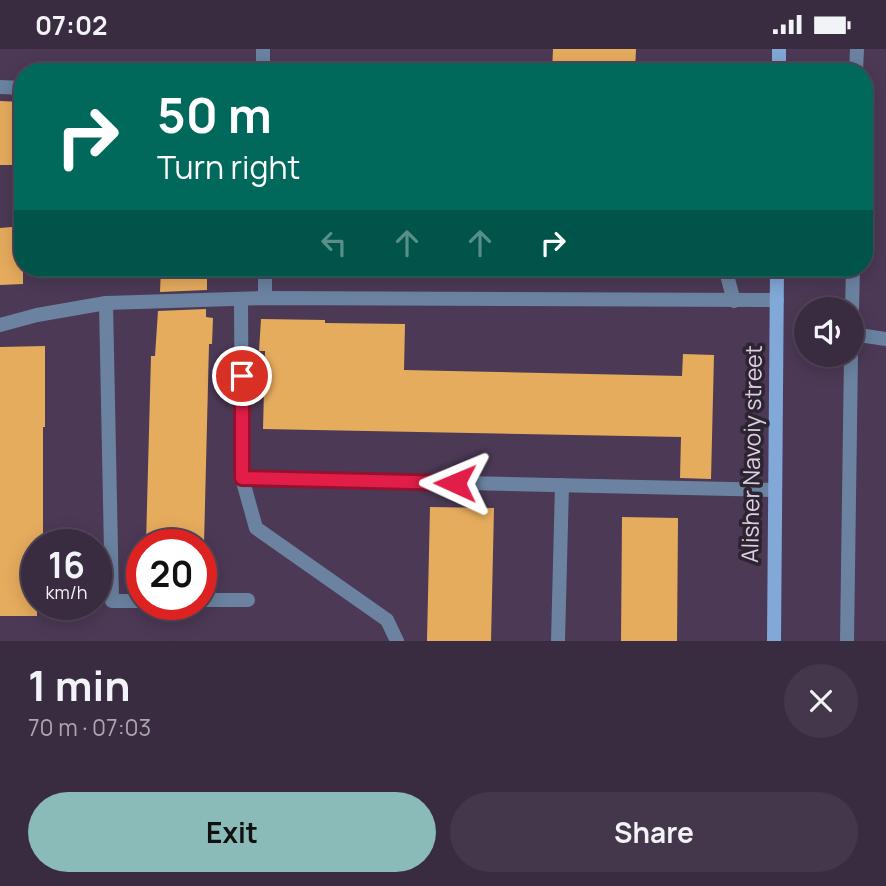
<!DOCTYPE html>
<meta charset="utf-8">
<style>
body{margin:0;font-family:Manrope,sans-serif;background:#44374b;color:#f1f3f6;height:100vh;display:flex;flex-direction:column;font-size:26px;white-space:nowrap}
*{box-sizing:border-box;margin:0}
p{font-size:23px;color:#aba7b1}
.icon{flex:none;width:38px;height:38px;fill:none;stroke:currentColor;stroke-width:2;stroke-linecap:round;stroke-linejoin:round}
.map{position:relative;height:592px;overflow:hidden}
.panel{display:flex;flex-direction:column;background:#392b40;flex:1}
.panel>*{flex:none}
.hud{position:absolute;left:14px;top:14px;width:859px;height:214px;border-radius:28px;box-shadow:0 4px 18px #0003,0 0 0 2px #534759;background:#00695c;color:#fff;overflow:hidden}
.buttons{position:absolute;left:794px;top:248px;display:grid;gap:14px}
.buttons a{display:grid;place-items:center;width:70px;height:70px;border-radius:50%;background:#392b40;box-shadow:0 4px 18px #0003,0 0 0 2px #534759;font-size:35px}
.speed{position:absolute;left:21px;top:480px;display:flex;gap:14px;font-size:35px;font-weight:700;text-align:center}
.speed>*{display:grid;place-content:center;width:91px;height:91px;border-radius:50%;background:#392b40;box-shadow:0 4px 18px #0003,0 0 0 2px #534759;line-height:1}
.speed small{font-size:18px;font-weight:400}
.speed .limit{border:10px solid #d22;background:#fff;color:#111}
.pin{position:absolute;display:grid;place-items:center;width:60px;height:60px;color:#fff;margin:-30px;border:4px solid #fff;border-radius:50%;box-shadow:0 2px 7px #0007}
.me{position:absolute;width:77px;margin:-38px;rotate:271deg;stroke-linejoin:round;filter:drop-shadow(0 0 5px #0008)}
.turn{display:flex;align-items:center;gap:24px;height:147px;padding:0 28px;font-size:32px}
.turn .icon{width:91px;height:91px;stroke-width:2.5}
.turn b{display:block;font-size:49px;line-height:60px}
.lanes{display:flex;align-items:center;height:66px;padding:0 28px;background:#0003;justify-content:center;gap:35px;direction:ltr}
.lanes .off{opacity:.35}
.round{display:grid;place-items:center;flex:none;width:74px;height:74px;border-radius:37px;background:#44374b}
.summary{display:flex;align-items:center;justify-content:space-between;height:119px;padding:0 28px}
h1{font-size:42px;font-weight:700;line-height:52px}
.cta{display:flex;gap:14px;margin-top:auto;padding:14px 28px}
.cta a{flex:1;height:80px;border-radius:42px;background:#8bbbb9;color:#111;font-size:28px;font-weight:700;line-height:80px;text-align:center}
.cta a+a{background:#44374b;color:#f1f3f6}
.status{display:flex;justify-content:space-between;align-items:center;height:49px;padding:0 35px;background:#392b40;direction:ltr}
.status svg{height:19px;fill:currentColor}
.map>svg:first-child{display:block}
.building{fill:#e6ac5d}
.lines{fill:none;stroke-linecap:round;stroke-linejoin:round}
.lane{stroke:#6b83a1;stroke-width:14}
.street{stroke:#6b83a1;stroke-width:14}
.secondary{stroke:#81a8d6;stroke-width:14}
.route-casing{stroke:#92132f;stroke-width:18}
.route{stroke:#e11d48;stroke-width:12}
.labels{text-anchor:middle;stroke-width:7;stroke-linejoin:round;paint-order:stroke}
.street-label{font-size:23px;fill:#dcd1e2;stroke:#2d2431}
</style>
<div class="status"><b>07:02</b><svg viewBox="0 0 49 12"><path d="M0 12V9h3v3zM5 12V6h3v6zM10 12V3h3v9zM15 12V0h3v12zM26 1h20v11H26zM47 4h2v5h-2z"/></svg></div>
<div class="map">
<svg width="886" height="592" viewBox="0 0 886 592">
<rect width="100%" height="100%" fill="#4c3956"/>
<g class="building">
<polygon points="553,0 636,0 635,23 552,23"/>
<polygon points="0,52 23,53 23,116 0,116"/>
<polygon points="23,177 23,235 0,236 0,179"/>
<polygon points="161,219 207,219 207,241 160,243"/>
<polygon points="206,260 206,268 213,269 212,295 209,295 204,495 146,495 151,307 155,307 158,262"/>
<polygon points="261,270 325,271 325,274 405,275 404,321 682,327 683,305 714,306 711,430 680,429 681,388 263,380 265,302 259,302"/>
<polygon points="45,297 45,378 43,378 43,495 37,495 37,567 0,567 0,298"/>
<polygon points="430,458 494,459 491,592 427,592"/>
<polygon points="622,468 678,469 677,592 621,592"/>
</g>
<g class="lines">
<g class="lane">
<polyline points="263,0 263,23"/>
<polyline points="856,23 857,0"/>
<polyline points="0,38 23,39"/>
<polyline points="265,219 265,249"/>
<polyline points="725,219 734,252"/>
<polyline points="241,250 242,429 256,479 387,571 397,592"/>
<polyline points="106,254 112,552 142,552"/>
<polyline points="852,261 853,219"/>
<polyline points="852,285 886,290"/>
<polyline points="242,429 774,441"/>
<polyline points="201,551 248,551"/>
<polyline points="558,592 562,436"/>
<polyline points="847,592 851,306"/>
</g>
<polyline class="street" points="0,276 37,266 106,254 265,249 777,251"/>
<g class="secondary">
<polyline points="779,23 779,0"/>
<polyline points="774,592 777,219"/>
</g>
</g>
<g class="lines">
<defs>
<polyline id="route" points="242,327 242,429 455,434"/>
</defs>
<use href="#route" class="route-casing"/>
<use href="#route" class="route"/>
</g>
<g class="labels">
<g class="street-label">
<text transform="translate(752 405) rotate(-89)" y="8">Alisher Navoiy street</text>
</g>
</g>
</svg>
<div class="buttons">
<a><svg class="icon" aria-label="sound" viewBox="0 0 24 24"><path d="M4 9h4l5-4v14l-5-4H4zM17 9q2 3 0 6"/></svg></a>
</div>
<div class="speed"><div>16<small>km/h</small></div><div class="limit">20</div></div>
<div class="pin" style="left:242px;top:327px;background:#d93025"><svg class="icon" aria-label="arrive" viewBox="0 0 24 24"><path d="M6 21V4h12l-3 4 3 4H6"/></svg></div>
<svg class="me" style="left:455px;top:434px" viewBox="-20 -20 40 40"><path d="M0-17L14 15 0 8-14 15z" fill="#e11d48" stroke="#fff" stroke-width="4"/></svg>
<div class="hud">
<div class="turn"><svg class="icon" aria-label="right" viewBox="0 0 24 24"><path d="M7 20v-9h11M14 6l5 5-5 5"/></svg><div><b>50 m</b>Turn right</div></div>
<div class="lanes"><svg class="icon off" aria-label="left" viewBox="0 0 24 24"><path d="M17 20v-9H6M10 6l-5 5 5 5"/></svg><svg class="icon off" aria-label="ahead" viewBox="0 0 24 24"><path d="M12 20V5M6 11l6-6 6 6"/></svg><svg class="icon off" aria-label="ahead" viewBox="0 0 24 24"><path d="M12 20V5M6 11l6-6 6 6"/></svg><svg class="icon" aria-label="right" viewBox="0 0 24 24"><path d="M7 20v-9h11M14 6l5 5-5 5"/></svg></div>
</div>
</div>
<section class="panel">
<div class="summary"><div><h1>1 min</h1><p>70 m · 07:03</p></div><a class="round"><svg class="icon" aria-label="close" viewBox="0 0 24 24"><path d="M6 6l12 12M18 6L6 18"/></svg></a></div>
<div class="cta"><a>Exit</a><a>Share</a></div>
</section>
